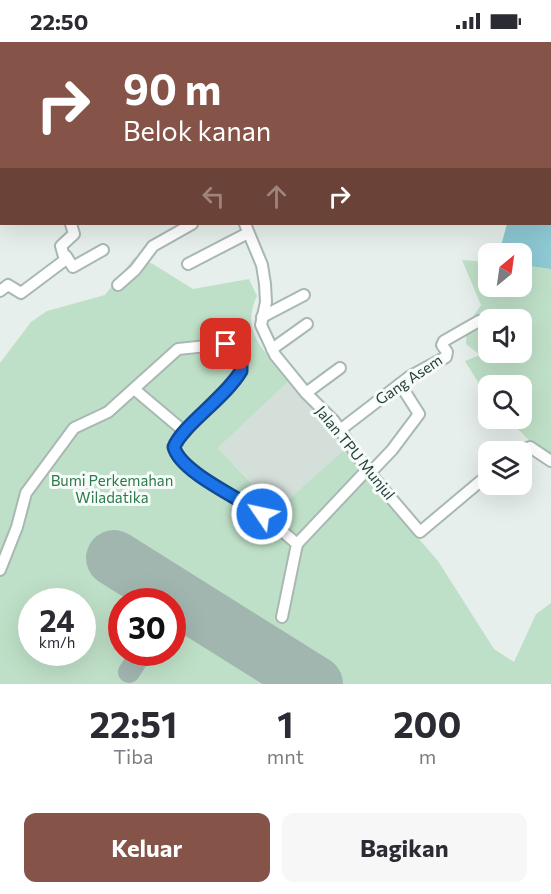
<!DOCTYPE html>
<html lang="id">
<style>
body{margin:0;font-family:Commissioner,sans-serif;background:#f7f7f7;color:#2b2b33;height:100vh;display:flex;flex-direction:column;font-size:22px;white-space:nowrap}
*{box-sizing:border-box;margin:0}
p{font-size:20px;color:#7c7c81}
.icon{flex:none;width:33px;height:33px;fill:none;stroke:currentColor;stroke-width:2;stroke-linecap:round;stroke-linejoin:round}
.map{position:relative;height:642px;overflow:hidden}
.side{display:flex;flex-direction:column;background:#fff;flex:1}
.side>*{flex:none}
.hud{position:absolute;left:0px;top:0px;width:552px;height:183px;box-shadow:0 6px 24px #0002;background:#855347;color:#fff;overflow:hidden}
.needle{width:39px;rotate:29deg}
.fabs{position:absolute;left:478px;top:201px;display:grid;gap:12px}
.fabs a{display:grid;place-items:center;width:54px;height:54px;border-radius:12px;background:#fff;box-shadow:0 6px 24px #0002;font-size:30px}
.speed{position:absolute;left:18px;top:546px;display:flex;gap:12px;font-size:30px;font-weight:700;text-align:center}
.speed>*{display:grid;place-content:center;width:78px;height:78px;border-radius:50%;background:#fff;box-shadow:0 6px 24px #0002;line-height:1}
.speed small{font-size:15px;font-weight:400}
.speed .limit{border:9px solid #d22;background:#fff;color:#111}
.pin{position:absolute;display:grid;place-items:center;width:51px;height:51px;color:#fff;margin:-26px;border-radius:12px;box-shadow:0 3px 9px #0006}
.me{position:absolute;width:66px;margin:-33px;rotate:304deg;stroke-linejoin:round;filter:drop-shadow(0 0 4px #0008)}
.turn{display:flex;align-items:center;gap:21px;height:126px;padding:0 24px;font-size:27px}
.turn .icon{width:78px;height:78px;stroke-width:2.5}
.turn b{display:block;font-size:42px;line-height:51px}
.lanes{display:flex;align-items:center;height:57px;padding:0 24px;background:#0003;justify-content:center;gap:30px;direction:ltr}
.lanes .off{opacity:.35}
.eta{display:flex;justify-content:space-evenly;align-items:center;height:102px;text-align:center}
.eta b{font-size:36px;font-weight:700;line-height:42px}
.cta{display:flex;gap:12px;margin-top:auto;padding:12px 24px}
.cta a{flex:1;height:69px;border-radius:12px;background:#855347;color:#fff;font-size:24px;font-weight:700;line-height:69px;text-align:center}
.cta a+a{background:#f7f7f7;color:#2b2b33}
.status{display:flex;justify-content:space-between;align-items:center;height:42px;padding:0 30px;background:#fff;direction:ltr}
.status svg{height:16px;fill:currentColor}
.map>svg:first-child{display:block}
.built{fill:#d4dfda}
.green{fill:#bfe0c8;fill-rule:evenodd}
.water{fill:#8ec9d4}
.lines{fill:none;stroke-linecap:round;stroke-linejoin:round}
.taxiway{stroke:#a2b6b0;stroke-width:22}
.runway{stroke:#a2b6b0;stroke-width:56}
.minor-casing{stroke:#a8b8b2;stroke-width:14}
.minor{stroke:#fff;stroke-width:10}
.route-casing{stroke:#114b97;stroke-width:15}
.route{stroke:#1a73e8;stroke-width:10}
.labels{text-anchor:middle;stroke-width:6;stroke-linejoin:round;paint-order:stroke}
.street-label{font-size:15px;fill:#24423a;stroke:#f7fbf9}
.park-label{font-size:15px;fill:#2d7a4b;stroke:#f7fbf9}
</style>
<div class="status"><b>22:50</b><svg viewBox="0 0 49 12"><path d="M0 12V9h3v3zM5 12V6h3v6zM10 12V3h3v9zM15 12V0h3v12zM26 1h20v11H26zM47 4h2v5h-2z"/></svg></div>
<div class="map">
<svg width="551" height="642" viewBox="0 0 551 642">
<rect width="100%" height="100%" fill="#e6efeb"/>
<polygon class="built" points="290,338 347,405 278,468 218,406"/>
<g class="green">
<path d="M135,215L153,222L193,247L249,237L257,254C239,292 267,311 290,338L218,406L277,468L347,405L399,474L438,519L494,607L514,620L536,572L551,561V642H0V321L31,280L47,269L105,253ZM32,560H82V610H32ZM122,560H172V610H122Z"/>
<path d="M462,218L489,220V244H522V223L551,227V416L535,404L508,377L522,376V344H489V358L465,319L480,313L466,302L467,284L481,263ZM489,278H522V310H489Z"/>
</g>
<polygon class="water" points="551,164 551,227 522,223 522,212 499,211 507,182 550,182"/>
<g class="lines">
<g class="taxiway">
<polyline points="172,563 177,556"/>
<polyline points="129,630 142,610"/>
</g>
<polyline class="runway" points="114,516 315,642"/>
<defs>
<g id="minor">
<polyline points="47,0 48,2"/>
<polyline points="250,0 251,2"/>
<polyline points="385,0 386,2"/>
<polyline points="513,0 515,2"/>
<polyline points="6,2 8,0"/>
<polyline points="190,2 193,0"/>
<polyline points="349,2 351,0"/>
<polyline points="401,2 403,0"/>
<polyline points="543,2 545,0"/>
<polyline points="550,15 551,16"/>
<polyline points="0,53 2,54"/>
<polyline points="550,122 551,122"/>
<polyline points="0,156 2,156"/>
<polyline points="245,182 262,223 265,242 266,260 261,283 275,313 306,351 334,379 367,428 420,490 489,432"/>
<polyline points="66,214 73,225 103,208"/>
<polyline points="188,222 248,191"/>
<polyline points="118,243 135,228 153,204 192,182"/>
<polyline points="0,249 8,243 21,251 65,218 61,204 74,192 71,182"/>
<polyline points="262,275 304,253"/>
<polyline points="226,302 240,297"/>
<polyline points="272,307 307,282"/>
<polyline points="134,347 185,390"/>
<polyline points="306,351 340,326"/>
<polyline points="340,388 409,335 446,315 447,310 442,303 444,299 479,279"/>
<polyline points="516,410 530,405 551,419"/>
<polyline points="370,431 392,408 419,372 400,342"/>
<polyline points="297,502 365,430"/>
<path d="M0,528L17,485L26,451L74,386L108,370L178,307L226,302L241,322V329C226,355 182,384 174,405C180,428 234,453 254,467C269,477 283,490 297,502L282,575"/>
</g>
</defs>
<use href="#minor" class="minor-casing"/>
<use href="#minor" class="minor"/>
</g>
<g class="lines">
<defs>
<path id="route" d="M226,302L241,322V329C226,355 182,384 174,405C180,430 241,457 262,472"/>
</defs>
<use href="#route" class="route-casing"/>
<use href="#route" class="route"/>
</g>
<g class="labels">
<g class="street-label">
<text transform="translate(409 338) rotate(-34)" y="5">Gang Asem</text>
<text transform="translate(355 411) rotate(51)" y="5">Jalan TPU Munjul</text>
</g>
<g class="park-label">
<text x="112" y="444">Bumi Perkemahan<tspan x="112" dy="17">Wiladatika</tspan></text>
</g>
</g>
</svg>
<div class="fabs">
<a><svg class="needle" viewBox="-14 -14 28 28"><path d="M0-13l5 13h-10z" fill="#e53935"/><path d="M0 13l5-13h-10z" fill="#7c7c81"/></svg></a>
<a><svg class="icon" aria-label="sound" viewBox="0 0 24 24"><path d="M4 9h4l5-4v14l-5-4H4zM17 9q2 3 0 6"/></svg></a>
<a><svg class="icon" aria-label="search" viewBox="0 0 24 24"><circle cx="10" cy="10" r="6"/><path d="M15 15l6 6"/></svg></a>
<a><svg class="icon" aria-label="layers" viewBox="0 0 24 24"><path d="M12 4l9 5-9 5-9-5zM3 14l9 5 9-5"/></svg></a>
</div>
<div class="speed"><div>24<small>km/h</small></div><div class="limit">30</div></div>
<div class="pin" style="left:226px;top:302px;background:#d93025"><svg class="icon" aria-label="arrive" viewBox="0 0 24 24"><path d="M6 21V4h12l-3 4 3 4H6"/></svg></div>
<svg class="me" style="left:262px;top:472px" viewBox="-20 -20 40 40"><circle r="17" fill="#1a73e8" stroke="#fff" stroke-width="3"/><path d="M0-11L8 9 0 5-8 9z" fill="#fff"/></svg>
<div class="hud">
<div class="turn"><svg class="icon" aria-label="right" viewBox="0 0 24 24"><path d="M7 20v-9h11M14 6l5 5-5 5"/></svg><div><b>90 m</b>Belok kanan</div></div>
<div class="lanes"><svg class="icon off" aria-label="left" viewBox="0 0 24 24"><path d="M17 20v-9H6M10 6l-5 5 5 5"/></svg><svg class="icon off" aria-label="ahead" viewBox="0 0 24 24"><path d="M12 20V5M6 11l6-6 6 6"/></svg><svg class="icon" aria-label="right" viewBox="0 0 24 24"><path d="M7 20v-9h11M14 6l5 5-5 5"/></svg></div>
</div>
</div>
<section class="side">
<div class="eta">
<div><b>22:51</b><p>Tiba</p></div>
<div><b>1</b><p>mnt</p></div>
<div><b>200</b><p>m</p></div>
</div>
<div class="cta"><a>Keluar</a><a>Bagikan</a></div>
</section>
